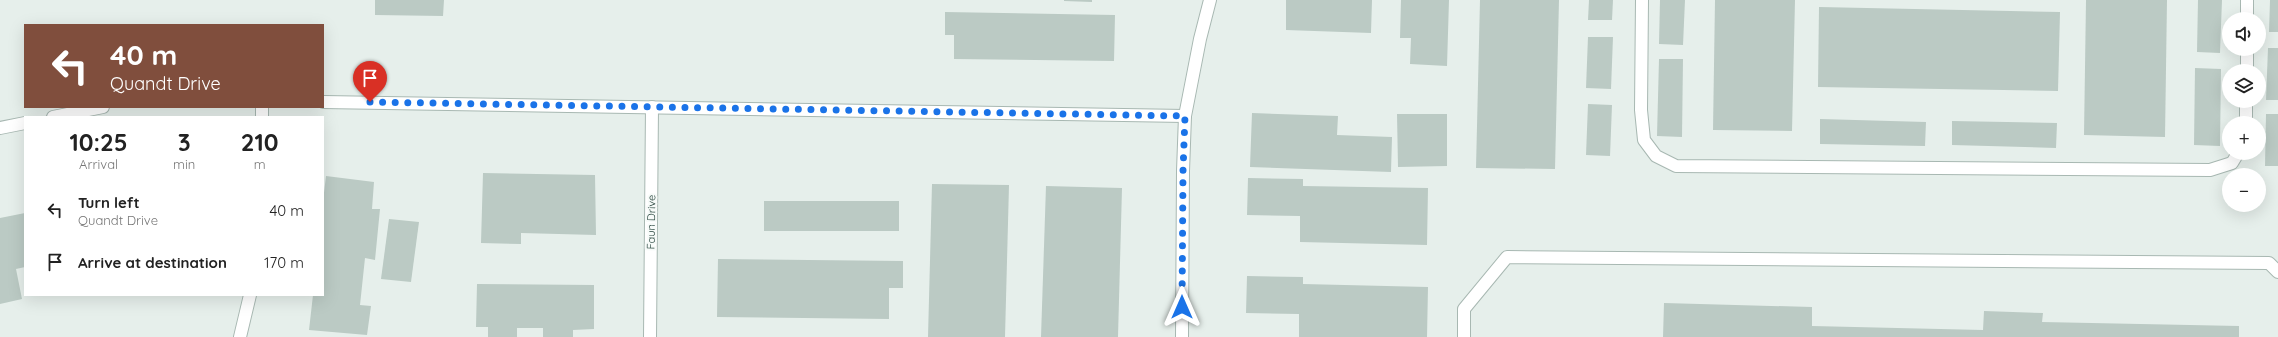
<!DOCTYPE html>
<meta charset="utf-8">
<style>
body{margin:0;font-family:Quicksand,sans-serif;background:#f6f6f6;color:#222;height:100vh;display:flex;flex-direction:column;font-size:15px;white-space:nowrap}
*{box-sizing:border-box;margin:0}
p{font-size:13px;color:#767676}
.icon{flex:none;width:22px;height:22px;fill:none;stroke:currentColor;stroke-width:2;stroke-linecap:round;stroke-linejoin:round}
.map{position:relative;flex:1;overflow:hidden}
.side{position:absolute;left:24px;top:116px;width:300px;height:180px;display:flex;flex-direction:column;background:#fff;border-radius:0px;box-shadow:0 4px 16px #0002}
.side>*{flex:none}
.top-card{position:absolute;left:24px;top:24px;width:300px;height:84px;border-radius:0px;box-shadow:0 4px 16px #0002;background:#804e3d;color:#fff;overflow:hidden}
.fabs{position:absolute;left:2222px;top:12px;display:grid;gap:8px}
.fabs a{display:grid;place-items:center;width:44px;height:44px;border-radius:50%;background:#fff;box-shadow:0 4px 16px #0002;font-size:20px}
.pin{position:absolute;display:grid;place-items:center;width:34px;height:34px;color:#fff;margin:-41px -17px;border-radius:50% 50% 50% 0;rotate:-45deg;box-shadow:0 0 4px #0007}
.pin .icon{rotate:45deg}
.me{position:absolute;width:44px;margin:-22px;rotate:0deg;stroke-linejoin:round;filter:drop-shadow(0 0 3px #0008)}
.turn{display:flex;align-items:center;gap:14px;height:84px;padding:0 20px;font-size:18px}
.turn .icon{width:52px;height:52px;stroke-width:2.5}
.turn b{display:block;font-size:28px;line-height:34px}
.eta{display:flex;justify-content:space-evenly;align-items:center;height:68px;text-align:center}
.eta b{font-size:24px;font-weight:800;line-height:28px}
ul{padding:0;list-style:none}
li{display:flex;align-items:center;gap:12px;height:52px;padding:0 20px}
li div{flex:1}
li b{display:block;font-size:15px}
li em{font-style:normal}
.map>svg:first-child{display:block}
.building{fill:#bbcac4}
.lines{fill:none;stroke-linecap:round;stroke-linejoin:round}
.service-casing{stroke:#a8b8b2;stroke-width:14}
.minor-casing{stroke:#a8b8b2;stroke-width:14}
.service{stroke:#fff;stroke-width:12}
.minor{stroke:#fff;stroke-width:12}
.route{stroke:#1a73e8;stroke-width:7;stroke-dasharray:0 12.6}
.labels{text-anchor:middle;stroke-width:4;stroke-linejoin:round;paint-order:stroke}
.street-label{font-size:11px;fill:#24423a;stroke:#f7fbf9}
</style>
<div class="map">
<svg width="2278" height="337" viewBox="0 0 2278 337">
<rect width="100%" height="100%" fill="#e6efeb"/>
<g class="building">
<polygon points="375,0 444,0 443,16 375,15"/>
<polygon points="1064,0 1092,0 1092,2 1064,1"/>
<polygon points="1286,0 1372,0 1371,33 1286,30"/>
<polygon points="1401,0 1449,0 1447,66 1410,64 1411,38 1400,38"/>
<polygon points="1480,0 1559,0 1555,169 1476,168"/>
<polygon points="1589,0 1613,0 1612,20 1588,20"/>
<polygon points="1660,0 1685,0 1683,45 1659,44"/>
<polygon points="1715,0 1795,0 1792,131 1713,130"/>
<polygon points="2086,0 2167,0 2165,137 2084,135"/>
<polygon points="2198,0 2222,0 2220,53 2197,52"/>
<polygon points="2270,0 2278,0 2278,32 2269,32"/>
<polygon points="1819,7 2060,12 2058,91 1818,87"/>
<polygon points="945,12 1115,15 1114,61 954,59 954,35 945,35"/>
<polygon points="1588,37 1613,37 1611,89 1586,88"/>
<polygon points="2268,48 2278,48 2278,100 2266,100"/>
<polygon points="1659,59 1683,59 1682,137 1657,136"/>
<polygon points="2195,68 2221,69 2220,146 2194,145"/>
<polygon points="1588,104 1612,105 1610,156 1586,155"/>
<polygon points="1252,113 1338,116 1337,135 1392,137 1391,172 1250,167"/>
<polygon points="1397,114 1447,114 1447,166 1398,167"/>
<polygon points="2266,114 2278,114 2278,166 2265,166"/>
<polygon points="1820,119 1926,122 1925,146 1820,144"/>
<polygon points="1952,121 2057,123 2056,148 1952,145"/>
<polygon points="483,173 595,175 596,235 521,233 521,244 481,243"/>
<polygon points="326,176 374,182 372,209 380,209 375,260 365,258 360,305 371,306 367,335 309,330 313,295 323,295 323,201"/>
<polygon points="1248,178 1303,179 1303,186 1428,188 1427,245 1300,242 1300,216 1247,215"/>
<polygon points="932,184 1009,185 1005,337 928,337"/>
<polygon points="1046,186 1122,188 1118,337 1041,337"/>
<rect x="764" y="201" width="135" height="30"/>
<polygon points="25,213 25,267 16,269 22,299 0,304 0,218"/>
<polygon points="389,219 419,222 411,282 381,279"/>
<polygon points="718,259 903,261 903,288 889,288 889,319 717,317"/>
<polygon points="1247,276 1303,277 1303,284 1428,287 1427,337 1299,337 1299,314 1246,313"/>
<polygon points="477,284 594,285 594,329 573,330 573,337 543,337 543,328 517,328 517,337 488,337 488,327 476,327"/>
<polygon points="1664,303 1812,307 1812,326 1983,330 1984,311 2043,313 2042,322 2239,326 2239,337 1663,337"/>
</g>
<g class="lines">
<defs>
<g id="service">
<polyline points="1642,0 1641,110 1644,140 1656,156 1676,166 2210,170 2232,163 2238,153"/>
<polyline points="2247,19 2247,0"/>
<polyline points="2247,71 2247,49"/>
<polyline points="2246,123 2246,101"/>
<polyline points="1464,337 1464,309 1507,257 2269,263 2278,272"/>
</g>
<g id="minor">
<polyline points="323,102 1185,116"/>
<polyline points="53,117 103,107"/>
<polyline points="262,117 262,107"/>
<polyline points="0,128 25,123"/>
<polyline points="240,337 250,295"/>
<polyline points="650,337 652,107"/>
<polyline points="1182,337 1183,171 1185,116 1200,39 1210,0"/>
</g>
</defs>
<use href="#service" class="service-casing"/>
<use href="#minor" class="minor-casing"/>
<use href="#service" class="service"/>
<use href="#minor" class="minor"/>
</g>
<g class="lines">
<polyline class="route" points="370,102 1185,116 1183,171 1182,307"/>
</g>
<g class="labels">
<g class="street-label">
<text transform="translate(651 222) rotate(-89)" y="4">Faun Drive</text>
</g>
</g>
</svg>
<div class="fabs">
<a><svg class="icon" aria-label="sound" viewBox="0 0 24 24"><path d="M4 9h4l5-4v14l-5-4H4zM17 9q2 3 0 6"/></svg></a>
<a><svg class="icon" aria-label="layers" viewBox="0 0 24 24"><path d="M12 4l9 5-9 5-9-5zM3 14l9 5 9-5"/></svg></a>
<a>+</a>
<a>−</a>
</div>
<div class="pin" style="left:370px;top:102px;background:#d93025"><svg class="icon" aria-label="arrive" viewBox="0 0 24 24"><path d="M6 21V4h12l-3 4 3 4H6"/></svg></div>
<svg class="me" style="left:1182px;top:307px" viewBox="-20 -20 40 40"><path d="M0-17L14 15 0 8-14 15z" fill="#1a73e8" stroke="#fff" stroke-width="4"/></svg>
<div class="top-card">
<div class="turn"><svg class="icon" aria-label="left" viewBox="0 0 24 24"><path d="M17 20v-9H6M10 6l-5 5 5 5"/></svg><div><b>40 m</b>Quandt Drive</div></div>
</div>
<section class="side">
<div class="eta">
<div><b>10:25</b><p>Arrival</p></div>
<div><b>3</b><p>min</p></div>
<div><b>210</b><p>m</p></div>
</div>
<ul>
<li><svg class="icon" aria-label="left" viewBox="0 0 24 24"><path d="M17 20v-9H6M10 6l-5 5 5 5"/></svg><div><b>Turn left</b><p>Quandt Drive</p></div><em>40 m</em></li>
<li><svg class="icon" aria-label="arrive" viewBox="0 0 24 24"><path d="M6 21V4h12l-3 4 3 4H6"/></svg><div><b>Arrive at destination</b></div><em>170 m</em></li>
</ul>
</section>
</div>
